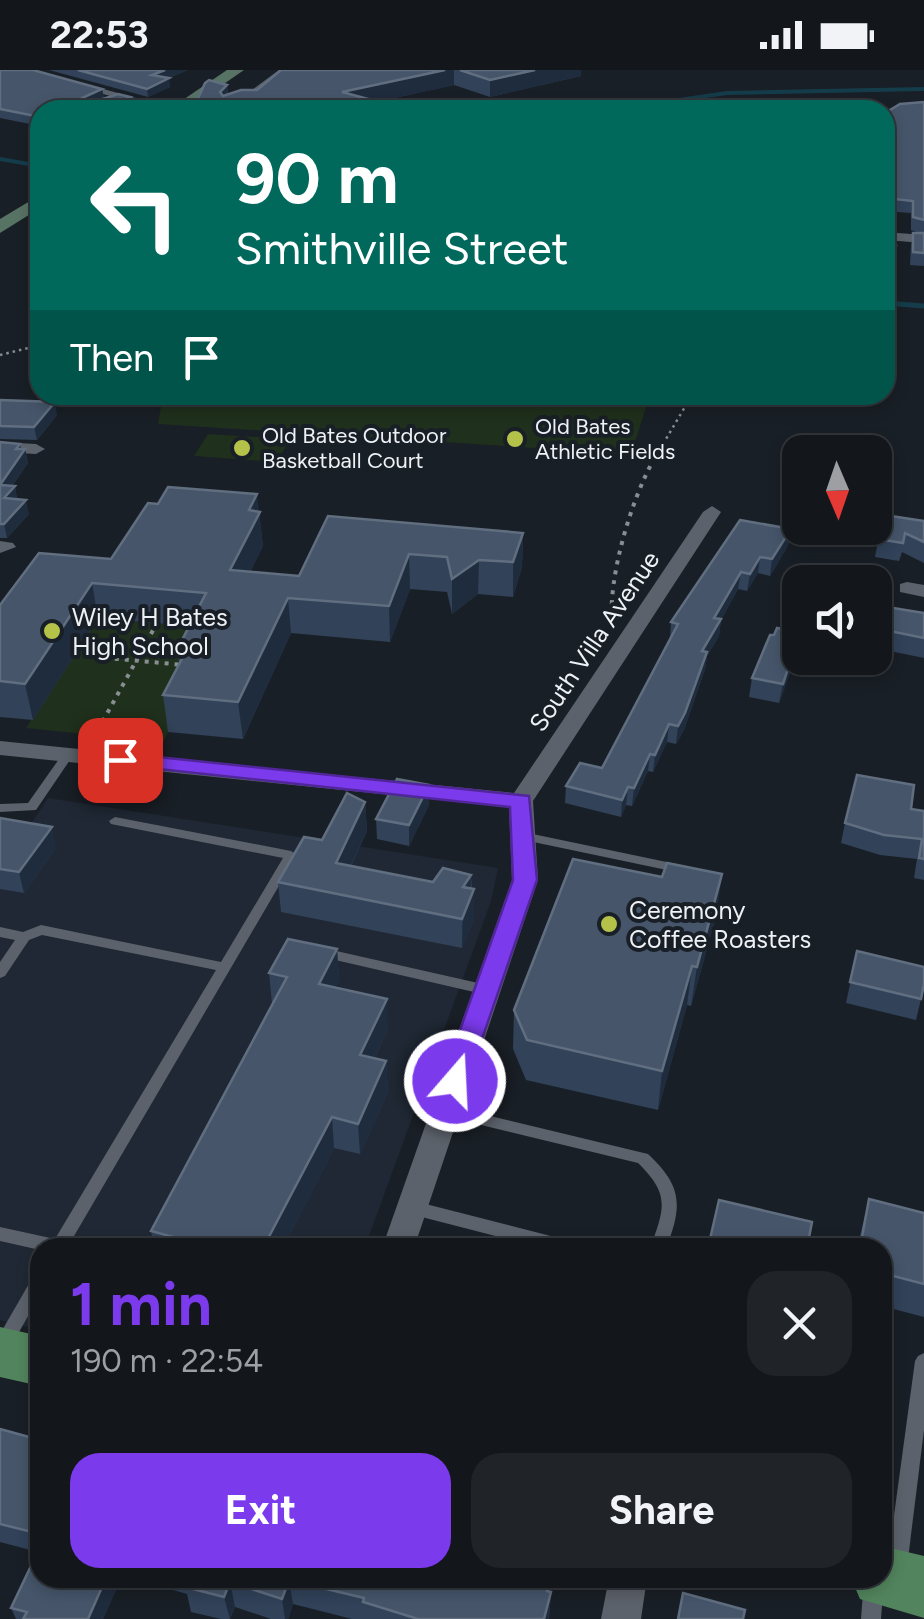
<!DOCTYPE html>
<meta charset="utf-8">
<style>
body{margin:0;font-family:Figtree,sans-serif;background:#202429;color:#f1f3f6;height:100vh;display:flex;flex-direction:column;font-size:38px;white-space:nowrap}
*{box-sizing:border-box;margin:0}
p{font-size:32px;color:#9d9fa3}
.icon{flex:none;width:55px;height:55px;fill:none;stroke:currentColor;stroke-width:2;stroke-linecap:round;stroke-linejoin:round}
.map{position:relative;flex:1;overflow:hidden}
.sheet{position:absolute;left:30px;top:1168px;width:862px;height:350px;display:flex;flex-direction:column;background:#13171c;border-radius:30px;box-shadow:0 5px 15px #0003,0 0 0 2px #32363b}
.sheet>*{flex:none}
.guide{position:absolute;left:30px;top:30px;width:865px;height:305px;border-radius:30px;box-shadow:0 5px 15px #0003,0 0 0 2px #32363b;background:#00695c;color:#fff;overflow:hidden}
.needle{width:65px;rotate:178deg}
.tools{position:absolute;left:782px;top:365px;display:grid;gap:20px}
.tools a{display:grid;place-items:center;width:110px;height:110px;border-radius:20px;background:#13171c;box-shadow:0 5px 15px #0003,0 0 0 2px #32363b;font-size:50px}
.pin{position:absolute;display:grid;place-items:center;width:85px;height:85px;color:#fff;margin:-42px;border-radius:20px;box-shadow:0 5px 15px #0006}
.me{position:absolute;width:110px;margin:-55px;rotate:19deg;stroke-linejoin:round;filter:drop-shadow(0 0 8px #0008)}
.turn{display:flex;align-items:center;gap:35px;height:210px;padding:0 40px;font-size:45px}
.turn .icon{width:130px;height:130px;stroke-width:2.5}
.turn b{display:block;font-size:70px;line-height:85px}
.then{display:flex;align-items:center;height:95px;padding:0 40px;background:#0003;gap:20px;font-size:38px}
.round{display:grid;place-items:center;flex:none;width:105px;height:105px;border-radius:30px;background:#202429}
.summary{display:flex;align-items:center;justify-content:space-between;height:170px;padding:0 40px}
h1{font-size:60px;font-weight:700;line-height:75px;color:#7c3aed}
.cta{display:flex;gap:20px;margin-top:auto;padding:20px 40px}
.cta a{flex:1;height:115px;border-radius:30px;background:#7c3aed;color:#fff;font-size:40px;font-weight:700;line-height:115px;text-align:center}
.cta a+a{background:#202429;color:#f1f3f6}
.status{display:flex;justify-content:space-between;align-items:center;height:70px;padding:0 50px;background:#13171c;direction:ltr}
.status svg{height:28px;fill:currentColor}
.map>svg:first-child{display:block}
.built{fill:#1f2834}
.green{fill:#1f301c}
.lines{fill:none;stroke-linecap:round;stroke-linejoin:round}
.stream-far1{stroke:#153c4a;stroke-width:4}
.stream{stroke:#153c4a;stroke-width:5}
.path-far1{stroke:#898e94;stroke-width:2.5;stroke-dasharray:2.5 4;stroke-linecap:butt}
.path{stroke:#898e94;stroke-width:4;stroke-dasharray:4 6;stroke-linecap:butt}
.service{fill:#5c626b;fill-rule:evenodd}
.minor{fill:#5c626b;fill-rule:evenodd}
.secondary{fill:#577364;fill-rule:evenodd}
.primary{fill:#52855d;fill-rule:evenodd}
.wall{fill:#314259}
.shaded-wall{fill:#1f2c3d}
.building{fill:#46556a;stroke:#606e80;stroke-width:2.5}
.route{fill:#7c3aed;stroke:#51269a;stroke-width:2.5}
.poi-dot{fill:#b4c24a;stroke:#191f26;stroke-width:4}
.labels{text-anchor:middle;stroke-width:8;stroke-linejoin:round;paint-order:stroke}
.far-poi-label{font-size:22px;fill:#eef2f7;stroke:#191f26;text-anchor:start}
.poi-label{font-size:25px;fill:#eef2f7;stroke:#191f26;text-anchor:start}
.street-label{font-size:25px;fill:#eef2f7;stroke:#191f26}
</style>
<div class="status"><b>22:53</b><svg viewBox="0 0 49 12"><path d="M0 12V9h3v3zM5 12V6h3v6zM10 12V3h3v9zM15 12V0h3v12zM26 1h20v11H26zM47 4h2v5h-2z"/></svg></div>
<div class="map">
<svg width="924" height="1549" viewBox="0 0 924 1549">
<rect width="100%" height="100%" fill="#191f26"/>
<polygon class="built" points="48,728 498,798 491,831 365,1177 40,1178 40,1260 0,1250 0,749 31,754"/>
<g class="green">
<polygon points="163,325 650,325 631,384 158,354"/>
<polygon points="208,364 290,369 277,392 194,386"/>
<polygon points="98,548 221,559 163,672 26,658"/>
</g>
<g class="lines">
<g class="stream-far1">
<polyline points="611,40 727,23 924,19"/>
<polyline points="0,89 40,96"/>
</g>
<polyline class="stream" points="885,233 924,236"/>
<g class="path-far1">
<polyline points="0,285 40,275"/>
<polyline points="653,391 692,325"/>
</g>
<g class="path">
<path d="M612,554C608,507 631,430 654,389"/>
<polyline points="75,585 184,595"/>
<polyline points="93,669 157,553"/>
</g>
<g class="service">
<polygon points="279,0 285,0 232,40 225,40"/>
<polygon points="68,681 74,684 36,740 0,742 0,734 28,733 64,682"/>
<polygon points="115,747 291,781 297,785 67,1178 40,1178 40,1180 0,1171 0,1157 55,1169 216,900 42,865 29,870 5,906 0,908 0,892 15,870 0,867 0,857 23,862 41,855 221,892 283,788 111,754 109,751"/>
<polygon points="523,762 681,795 687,799 681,803 519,769 517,766"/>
<polygon points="323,878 487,915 492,917 494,920 492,923 487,925 318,886 316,883 318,880"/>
<path d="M445,1035L648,1084C682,1116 683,1135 666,1178H650C665,1138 670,1124 638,1093L440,1045L437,1041L440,1037Z"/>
<polygon points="414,1131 570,1171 576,1173 578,1178 542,1178 414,1145 408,1143 406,1138 408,1133"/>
<polygon points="40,1203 40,1225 6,1285 0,1288 0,1264 34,1205"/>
<polygon points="924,1283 924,1360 907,1497 904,1504 897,1507 890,1504 887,1497 915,1291 918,1286"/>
<polygon points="882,1505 884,1508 881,1549 861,1549 864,1508 882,1508"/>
</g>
<g class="minor">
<polygon points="18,0 35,0 179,40 160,40"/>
<polygon points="885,162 924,165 924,173 885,170"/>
<polygon points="0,372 36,374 45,379 36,384 0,382"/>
<polygon points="712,436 721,442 533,731 538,810 414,1178 382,1178 512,810 509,737 0,685 0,671 514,723 703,442"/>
<polygon points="0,471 13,473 16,477 0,483"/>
<polygon points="907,512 924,515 924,527 900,522 900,514"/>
<polygon points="609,1508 647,1508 641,1549 601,1549"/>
</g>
<g class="secondary">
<polygon points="227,0 244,0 186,40 168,40"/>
<polygon points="40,125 40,138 0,163 0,149"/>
</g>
<g class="primary">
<polygon points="0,1257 40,1266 40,1316 0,1307"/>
<polygon points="882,1476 924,1486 924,1548 860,1529 851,1508 882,1508"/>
</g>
</g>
<g class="wall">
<polygon points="0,0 102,19 104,28 131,36 123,40 40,40 40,56 0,48"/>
<polygon points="49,0 188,0 168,8 170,17 148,27"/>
<polygon points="281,0 581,0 581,6 490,27 454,15 376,32 376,37 193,40 227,15 228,25 257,20"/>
<polygon points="924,32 924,196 910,195 911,176 913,163 919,163 911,160 911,143 885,141 886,97 885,97 885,43"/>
<polygon points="885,170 897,176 895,190 885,189"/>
<polygon points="0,330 57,345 37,370 0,369"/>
<polygon points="0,372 25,379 28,393 12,416 15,416 17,429 29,444 7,468 0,468"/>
<polygon points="259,442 263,476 250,502 299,506 328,446 523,463 522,497 513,527 478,524 452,544 447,522 410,519 390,572 291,563 243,669 168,662 163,625 179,594 177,580 189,556 98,548 33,650 0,647 0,535 111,489"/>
<polygon points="877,450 924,451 924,493 902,482 899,491 875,487 878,471 873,468"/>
<polygon points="791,459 788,475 770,506 758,503 747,521 738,519 721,550 719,566 707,586 705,599 684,660 676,674 667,672 653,702 648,701 632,736 626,735 621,747 565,733 566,716 602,698 670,569 671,552"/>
<polygon points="875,535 924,543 924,588 875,578"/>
<polygon points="798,581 779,633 749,627 752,608"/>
<polygon points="429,715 429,735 409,776 377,769 376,749"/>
<polygon points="365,732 367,761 351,796 433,812 471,805 474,849 462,878 281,842 278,812 322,770"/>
<polygon points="911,739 924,741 924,810 914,808 917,789 880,785 841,773 845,753"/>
<polygon points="0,748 56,778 24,823 0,819"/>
<polygon points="717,843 691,936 687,935 658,1040 526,1010 513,979 514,940"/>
<polygon points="337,879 339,910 335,917 388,959 375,988 386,991 388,1022 360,1084 334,1078 283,1178 154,1178 151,1161 272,934 269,903"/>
<polygon points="857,881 921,929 916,950 846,933"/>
<polygon points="869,1129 924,1143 924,1247 882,1236 882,1178 857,1178"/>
<polygon points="0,1359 40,1370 40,1508 121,1508 103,1549 16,1549 11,1538 38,1482 0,1472"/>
<polygon points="170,1508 550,1508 549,1522 551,1522 549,1549 352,1549 293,1534 288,1549 271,1549 235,1537 230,1549 221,1549 191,1542 187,1524 173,1520"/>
</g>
<g class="shaded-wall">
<polygon points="165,0 188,0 153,13 152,5"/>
<polygon points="445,0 454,0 454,15 376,32 376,40 342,22"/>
<polygon points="535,0 581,0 581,6 490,27 490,10"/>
<polygon points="169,8 170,17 148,27 147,19"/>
<polygon points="227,15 228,33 220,22"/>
<polygon points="102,19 104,28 84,37 82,28"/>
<polygon points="130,27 131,36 123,40 104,40"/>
<polygon points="55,332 57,345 37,370 34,357"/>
<polygon points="20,374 22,384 25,379 28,393 3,428 0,415 16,379"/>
<polygon points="15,416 17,430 4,428"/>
<polygon points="257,424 263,476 233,535 230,500 249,440"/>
<polygon points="26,430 29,444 7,468 4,454"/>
<polygon points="791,459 788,475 770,506 772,489"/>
<polygon points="523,463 522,497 513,527 513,492"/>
<polygon points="409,484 410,519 390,572 389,536"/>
<polygon points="760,487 758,503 747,521 750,504"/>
<polygon points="479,490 478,524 452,544 452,509"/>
<polygon points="741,502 738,519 721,550 719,566 707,586 705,599 684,660 676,674 678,656 702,581 714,548"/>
<polygon points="92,513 98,548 33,650 25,614"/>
<polygon points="288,528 291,563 243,669 238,632"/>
<polygon points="800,565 798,581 779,633 783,614"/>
<polygon points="669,654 667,672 653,702 655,685"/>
<polygon points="650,684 648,701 632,736 634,718"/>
<polygon points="429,715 429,735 409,776 409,755"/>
<polygon points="628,717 626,735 621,747 622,730"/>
<polygon points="365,732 367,761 338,822 336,793"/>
<polygon points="52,757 56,778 24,823 19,802"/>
<polygon points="722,804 717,843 691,936 697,897"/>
<polygon points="471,805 470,828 474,819 474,849 462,878 463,817"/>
<polygon points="337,879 339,910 321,945 319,914"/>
<polygon points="692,896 687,935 658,1040 662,1001"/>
<polygon points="387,929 388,959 362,1016 360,985"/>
<polygon points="386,991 388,1022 360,1084 358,1054"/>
<polygon points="332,1047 334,1078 283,1178 263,1178"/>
<polygon points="106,1508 121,1508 103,1549 88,1549"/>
<polygon points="289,1510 293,1534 288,1549 285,1549 282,1529"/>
<polygon points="230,1512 235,1537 230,1549 224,1527"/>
<polygon points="551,1522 549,1549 544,1549"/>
</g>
<g class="building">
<polygon points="0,0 33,0 102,19 82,28 84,35 118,24 130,27 104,40 40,40 40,47 0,39"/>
<polygon points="78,0 165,0 152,5 169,8 147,19"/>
<polygon points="281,0 445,0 342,22 376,31 366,34 386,40 193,40 205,13 209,10 227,15 220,22 223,26 241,20 257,20"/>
<polygon points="460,0 535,0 490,10"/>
<polygon points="924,32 924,150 913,147 913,131 885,128 885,104 889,85 885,85 885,43 900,34"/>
<polygon points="913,163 924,163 924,183 913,182"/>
<polygon points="885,170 897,176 885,175"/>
<polygon points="0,330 55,332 34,357 0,356"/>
<polygon points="0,372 20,374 16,379 25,379 0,415 15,416 4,428 26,430 4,454 0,454"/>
<polygon points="168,417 257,424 249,440 260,442 230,500 299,506 328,446 523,463 513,492 479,490 452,509 447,487 409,484 389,536 288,528 238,632 163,625 186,581 177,580 206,523 92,513 25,614 0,611 0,535 39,483 111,489 148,433 158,434"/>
<polygon points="878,444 924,451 924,472 905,463 903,473 878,469 883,453 877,450"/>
<polygon points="740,450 791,459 772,489 760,487 750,504 741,502 714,548 721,549 702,581 707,582 685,643 678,656 669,654 655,685 650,684 634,718 628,717 622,730 566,716 580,693 602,698 678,554 671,552"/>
<polygon points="875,535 924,543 924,568 875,558"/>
<polygon points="777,558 800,562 783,614 752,608 770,565 774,565"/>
<polygon points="857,705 914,715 911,739 924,741 924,789 919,788 922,769 884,765 845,753"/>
<polygon points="397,709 429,715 409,755 376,749"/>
<polygon points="347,723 365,732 336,793 433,812 443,798 471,805 463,817 474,819 462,849 278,812 304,767 322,770"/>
<polygon points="0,748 52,757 19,802 0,799"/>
<polygon points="573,789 662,807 667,793 722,804 697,897 692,896 662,1001 527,970 514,940"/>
<polygon points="288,869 337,879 319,914 387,929 360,985 386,991 358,1054 332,1047 263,1178 214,1178 151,1161 287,907 269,903"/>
<polygon points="857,881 924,897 924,914 921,929 850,912"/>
<polygon points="869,1129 924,1143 924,1214 882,1203 882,1178 860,1178"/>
<polygon points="719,1130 812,1152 807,1178 708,1178"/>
<polygon points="454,1171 478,1178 452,1178"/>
<polygon points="0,1359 40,1370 40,1464 0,1454"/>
<polygon points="40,1477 40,1508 106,1508 88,1549 23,1549 27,1542 11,1538"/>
<polygon points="189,1508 550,1508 547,1521 551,1522 544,1549 418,1549 363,1532 364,1528 289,1510 282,1529 230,1512 224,1527 185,1517"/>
<polygon points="683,1523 745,1540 743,1549 678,1549"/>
</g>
<polygon class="route" points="120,683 529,726 537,810 465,1018 446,1018 442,1011 513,810 510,737 112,694 109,690"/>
<g class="poi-dot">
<circle cx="515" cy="369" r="10"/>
<circle cx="242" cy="378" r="10"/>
<circle cx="52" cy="561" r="10"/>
<circle cx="609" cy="854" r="10"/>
</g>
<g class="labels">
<g class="far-poi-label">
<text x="535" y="364">Old Bates<tspan x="535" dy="25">Athletic Fields</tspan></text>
<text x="262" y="373">Old Bates Outdoor<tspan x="262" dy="25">Basketball Court</tspan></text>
</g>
<g class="poi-label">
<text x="72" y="556">Wiley H Bates<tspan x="72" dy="29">High School</tspan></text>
<text x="629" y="849">Ceremony<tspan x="629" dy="29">Coffee Roasters</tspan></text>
</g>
<g class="street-label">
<text transform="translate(594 571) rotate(-56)" y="9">South Villa Avenue</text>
</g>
</g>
</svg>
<div class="tools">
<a><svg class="needle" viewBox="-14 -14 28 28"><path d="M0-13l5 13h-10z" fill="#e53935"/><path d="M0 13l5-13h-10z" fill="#9d9fa3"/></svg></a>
<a><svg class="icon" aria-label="sound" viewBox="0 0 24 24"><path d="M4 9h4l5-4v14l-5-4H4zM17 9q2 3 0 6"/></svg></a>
</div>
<div class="pin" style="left:120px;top:690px;background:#d93025"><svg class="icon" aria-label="arrive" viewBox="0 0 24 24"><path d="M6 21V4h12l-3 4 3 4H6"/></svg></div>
<svg class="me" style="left:455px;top:1011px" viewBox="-20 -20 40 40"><circle r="17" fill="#7c3aed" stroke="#fff" stroke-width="3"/><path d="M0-11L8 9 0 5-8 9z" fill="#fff"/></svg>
<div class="guide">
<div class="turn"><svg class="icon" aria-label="left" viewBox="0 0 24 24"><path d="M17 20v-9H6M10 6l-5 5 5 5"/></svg><div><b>90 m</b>Smithville Street</div></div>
<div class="then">Then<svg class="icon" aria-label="arrive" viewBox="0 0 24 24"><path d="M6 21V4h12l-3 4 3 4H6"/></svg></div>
</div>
<section class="sheet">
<div class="summary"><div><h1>1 min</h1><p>190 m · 22:54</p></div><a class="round"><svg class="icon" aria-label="close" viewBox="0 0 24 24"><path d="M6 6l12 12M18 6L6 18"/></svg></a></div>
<div class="cta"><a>Exit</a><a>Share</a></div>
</section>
</div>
